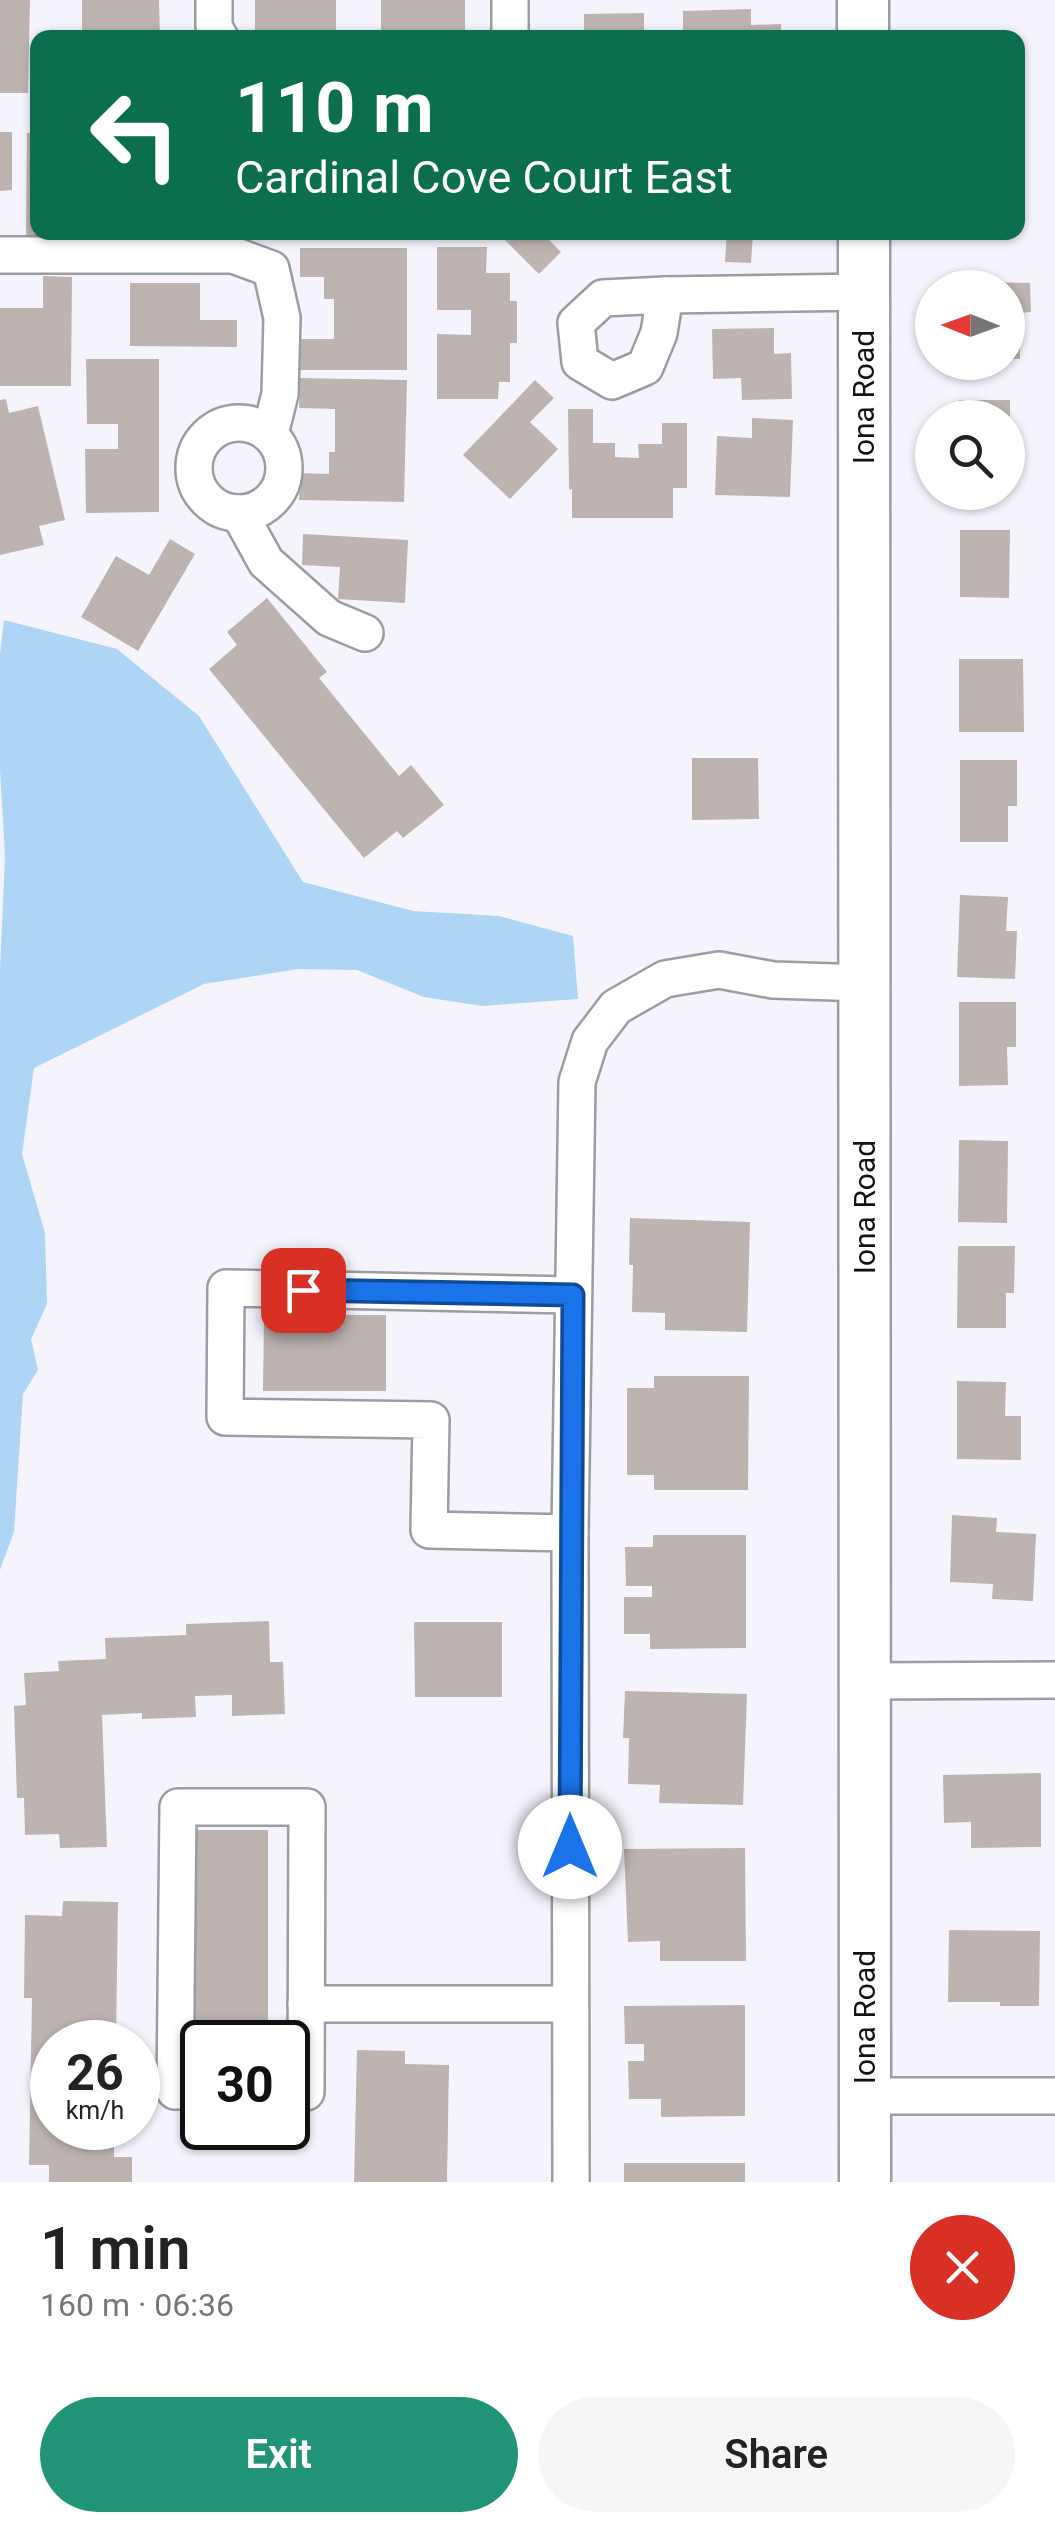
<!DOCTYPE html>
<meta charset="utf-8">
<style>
body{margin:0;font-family:Roboto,sans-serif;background:#f6f6f6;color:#222;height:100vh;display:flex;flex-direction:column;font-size:38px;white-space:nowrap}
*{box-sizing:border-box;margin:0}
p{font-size:32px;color:#767676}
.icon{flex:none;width:55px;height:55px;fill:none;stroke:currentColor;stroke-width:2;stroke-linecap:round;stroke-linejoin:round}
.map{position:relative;height:2182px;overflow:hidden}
.panel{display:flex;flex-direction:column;background:#fff;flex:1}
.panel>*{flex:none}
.guide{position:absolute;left:30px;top:30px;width:995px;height:210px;border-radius:20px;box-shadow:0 2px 8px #0004;background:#0b6e4f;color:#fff;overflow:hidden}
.needle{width:65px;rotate:271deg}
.buttons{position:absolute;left:915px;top:270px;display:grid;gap:20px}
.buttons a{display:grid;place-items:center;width:110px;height:110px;border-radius:50%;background:#fff;box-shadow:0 2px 8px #0004;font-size:50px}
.speed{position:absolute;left:30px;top:2020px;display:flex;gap:20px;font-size:50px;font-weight:700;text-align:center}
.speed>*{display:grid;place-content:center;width:130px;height:130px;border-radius:50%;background:#fff;box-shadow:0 2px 8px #0004;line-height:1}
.speed small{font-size:25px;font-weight:400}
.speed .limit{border:5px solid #111;border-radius:15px;background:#fff;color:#111}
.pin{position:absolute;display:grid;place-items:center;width:85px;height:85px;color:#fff;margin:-42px;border-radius:20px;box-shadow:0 5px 15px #0006}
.me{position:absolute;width:110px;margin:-55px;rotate:0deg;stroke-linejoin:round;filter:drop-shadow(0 0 8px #0008)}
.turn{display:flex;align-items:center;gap:35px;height:210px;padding:0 40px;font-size:45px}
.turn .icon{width:130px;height:130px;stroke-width:2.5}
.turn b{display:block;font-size:70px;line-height:85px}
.round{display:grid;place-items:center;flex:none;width:105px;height:105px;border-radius:52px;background:#f6f6f6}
.summary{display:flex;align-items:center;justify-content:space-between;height:170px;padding:0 40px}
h1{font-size:60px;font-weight:600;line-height:75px}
.primary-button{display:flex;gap:20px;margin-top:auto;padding:20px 40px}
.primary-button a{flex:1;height:115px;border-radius:60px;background:#219478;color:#fff;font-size:40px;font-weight:600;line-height:115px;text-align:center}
.primary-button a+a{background:#f6f6f6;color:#222}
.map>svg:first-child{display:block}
.water{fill:#aed5f5}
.building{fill:#bdb4b1}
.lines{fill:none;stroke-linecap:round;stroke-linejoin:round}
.street-casing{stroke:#9c9ca3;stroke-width:40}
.secondary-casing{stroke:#9c9ca3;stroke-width:55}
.street{stroke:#fff;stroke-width:35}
.secondary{stroke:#fff;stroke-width:50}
.route-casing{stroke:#114b97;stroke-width:25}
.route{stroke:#1a73e8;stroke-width:18}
.labels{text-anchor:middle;stroke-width:9;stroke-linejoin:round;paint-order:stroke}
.street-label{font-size:30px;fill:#131316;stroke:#fff}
</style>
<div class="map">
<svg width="1055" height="2182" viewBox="0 0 1055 2182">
<rect width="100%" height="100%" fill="#f5f4fd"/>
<polygon class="water" points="4,620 117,649 199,716 303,882 413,911 499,916 573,936 578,999 482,1006 424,997 357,970 298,969 204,984 34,1068 22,1154 45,1233 47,1304 31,1339 38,1370 23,1394 14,1532 0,1570 0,969 5,856 0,770 0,654"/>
<g class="building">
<polygon points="0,0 30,0 28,93 0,93"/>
<polygon points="82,0 159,0 160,38 82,38"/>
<rect x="255" y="0" width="81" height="31"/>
<rect x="381" y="0" width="84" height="38"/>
<polygon points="751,9 751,25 781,24 781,38 683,38 683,11"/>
<polygon points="644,13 644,38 584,38 584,14"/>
<polygon points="0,132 12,132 12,190 0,191"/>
<polygon points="27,133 38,133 38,232 55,232 55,240 26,240"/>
<polygon points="497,232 541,232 561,252 539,274"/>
<polygon points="727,232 753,232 751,263 725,262"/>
<polygon points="437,247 487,247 486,273 510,273 510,301 517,301 517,343 510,343 510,382 499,382 498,399 437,399 437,334 471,335 471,310 437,310"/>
<polygon points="300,248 407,248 407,370 299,370 299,339 334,339 334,299 324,299 324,277 300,277"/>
<polygon points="43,276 72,277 71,386 0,386 0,308 43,308"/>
<polygon points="986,282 1030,283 1031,312 1020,313 1020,359 1008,359 1008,288 986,288"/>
<polygon points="130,283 200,283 200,320 237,320 237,347 130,346"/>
<polygon points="774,328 774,354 791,353 792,399 742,400 741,378 713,379 712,329"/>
<polygon points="86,359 159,359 159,512 86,513 85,449 118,449 118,424 87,424"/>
<polygon points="300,378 407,380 404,502 299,500 300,473 329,474 329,452 335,452 335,409 299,408"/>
<polygon points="535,380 554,398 530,422 558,449 510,499 463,455"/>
<polygon points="6,399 9,413 38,406 65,520 39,526 44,545 0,555 0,400"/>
<rect x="959" y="400" width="51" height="18"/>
<polygon points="568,409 593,409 593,443 615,443 615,457 639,458 638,444 662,444 662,423 687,423 687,488 673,488 673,518 572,518 572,489 569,490"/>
<polygon points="752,418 793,420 790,497 715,495 717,436 752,438"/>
<polygon points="960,530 1010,530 1009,598 960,597"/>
<polygon points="303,534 408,540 405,603 338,599 340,567 302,565"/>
<polygon points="170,539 195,554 138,651 81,617 116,556 149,575"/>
<polygon points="267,598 327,672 319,678 399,776 411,765 444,805 403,838 397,831 364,858 209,669 237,645 227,632"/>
<polygon points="959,659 1023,659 1024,732 959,732"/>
<polygon points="692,758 758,758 759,819 692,820"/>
<polygon points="960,760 1017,760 1017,806 1008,806 1008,842 960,842"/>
<polygon points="960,895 1008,897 1006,931 1017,931 1015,979 957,977"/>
<polygon points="959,1002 1016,1002 1016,1047 1007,1047 1008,1085 959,1086"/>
<polygon points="959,1140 1008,1141 1007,1223 958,1222"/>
<polygon points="630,1218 750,1222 747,1332 665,1330 665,1313 632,1312 633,1265 629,1265"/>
<polygon points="958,1246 1015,1246 1014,1293 1006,1293 1006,1328 957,1328"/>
<polygon points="264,1315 386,1315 386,1391 263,1391"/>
<polygon points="654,1376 749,1376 748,1490 654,1490 654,1475 627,1475 627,1388 654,1388"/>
<polygon points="957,1381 1006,1382 1005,1416 1021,1416 1021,1460 957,1459"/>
<polygon points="952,1515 997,1518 996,1532 1036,1534 1033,1601 992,1599 993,1584 950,1582"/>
<polygon points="653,1535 746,1535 746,1648 650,1649 650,1634 624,1634 624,1597 652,1597 652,1586 626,1586 625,1547 653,1547"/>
<polygon points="269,1621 270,1662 283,1662 285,1714 232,1716 232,1695 195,1696 196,1717 142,1719 142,1713 102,1715 107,1847 60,1848 59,1834 25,1835 24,1798 17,1798 14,1706 26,1705 24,1673 59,1671 58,1661 106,1659 105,1638 186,1635 186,1624"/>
<polygon points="414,1622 502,1622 502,1697 415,1697"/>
<polygon points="625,1691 747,1694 743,1805 659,1803 660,1785 628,1784 629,1738 623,1738"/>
<polygon points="1041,1773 1041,1847 971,1848 971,1822 944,1823 943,1775"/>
<polygon points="193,1830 268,1830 268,2042 202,2042 202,2059 193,2059"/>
<polygon points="745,1848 746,1961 660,1961 660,1941 628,1942 624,1849"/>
<polygon points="63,1901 118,1902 116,2042 52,2042 52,2128 114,2128 114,2157 132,2157 132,2182 49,2182 49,2165 29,2165 32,1998 24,1998 25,1915 62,1916"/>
<polygon points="949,1930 1040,1931 1039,2006 1000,2006 1000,2002 948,2002"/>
<polygon points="745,2005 745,2116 661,2117 661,2099 629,2099 628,2061 644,2061 644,2044 625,2044 624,2006"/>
<polygon points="357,2050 405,2051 405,2064 449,2065 447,2182 354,2182"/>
<rect x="624" y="2163" width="121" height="19"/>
</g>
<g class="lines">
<defs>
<g id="street">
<polyline points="214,0 214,27 220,38"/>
<polyline points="510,38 510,0"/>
<polyline points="0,255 233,255 271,269 282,318 280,394 270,434"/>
<polygon points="665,295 659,333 645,367 612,381 580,362 576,323 603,298"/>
<polyline points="665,295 864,292"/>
<circle cx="239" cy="468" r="45"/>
<polyline points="239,513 266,562 329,618 365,633"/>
<polyline points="570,1533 429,1530 431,1420 225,1417 226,1288 573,1295"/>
<polyline points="865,1681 1055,1680"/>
<polyline points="306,2004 570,2004"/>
<polyline points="202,2091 175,2091 178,1807 307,1807 306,2092 288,2092"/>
<polyline points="865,2096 1055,2096"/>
<polyline points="571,2182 570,1533 577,1082 590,1041 616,1007 665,979 719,970 773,980 865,983"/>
</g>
<g id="secondary">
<polyline points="863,0 863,38"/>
<polyline points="864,232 865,2182"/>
</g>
</defs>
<use href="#street" class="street-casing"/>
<use href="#secondary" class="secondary-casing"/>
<use href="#street" class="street"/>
<use href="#secondary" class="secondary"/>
</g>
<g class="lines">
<defs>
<polyline id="route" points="303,1290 573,1295 570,1847"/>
</defs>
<use href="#route" class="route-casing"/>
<use href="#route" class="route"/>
</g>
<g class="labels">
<g class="street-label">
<text transform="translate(864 397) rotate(-90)" y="10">Iona Road</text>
<text transform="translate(865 1207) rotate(-90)" y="10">Iona Road</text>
<text transform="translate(865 2017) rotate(-90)" y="10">Iona Road</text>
</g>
</g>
</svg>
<div class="buttons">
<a><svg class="needle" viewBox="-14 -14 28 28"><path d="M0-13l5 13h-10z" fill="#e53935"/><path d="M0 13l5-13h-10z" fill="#767676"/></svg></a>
<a><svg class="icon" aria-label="search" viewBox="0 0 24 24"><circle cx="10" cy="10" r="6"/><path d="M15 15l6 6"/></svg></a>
</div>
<div class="speed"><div>26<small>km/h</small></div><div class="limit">30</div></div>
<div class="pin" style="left:303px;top:1290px;background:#d93025"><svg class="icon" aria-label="arrive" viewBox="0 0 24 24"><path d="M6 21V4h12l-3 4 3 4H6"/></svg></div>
<svg class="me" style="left:570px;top:1847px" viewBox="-20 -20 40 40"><circle r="19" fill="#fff"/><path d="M0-13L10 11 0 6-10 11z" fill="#1a73e8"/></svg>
<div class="guide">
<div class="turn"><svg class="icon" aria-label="left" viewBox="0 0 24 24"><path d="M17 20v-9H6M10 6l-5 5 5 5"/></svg><div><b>110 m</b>Cardinal Cove Court East</div></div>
</div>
</div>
<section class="panel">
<div class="summary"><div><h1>1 min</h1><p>160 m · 06:36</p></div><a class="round" style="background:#d93025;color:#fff"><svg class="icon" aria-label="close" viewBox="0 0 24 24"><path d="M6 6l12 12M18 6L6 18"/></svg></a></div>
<div class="primary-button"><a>Exit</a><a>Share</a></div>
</section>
